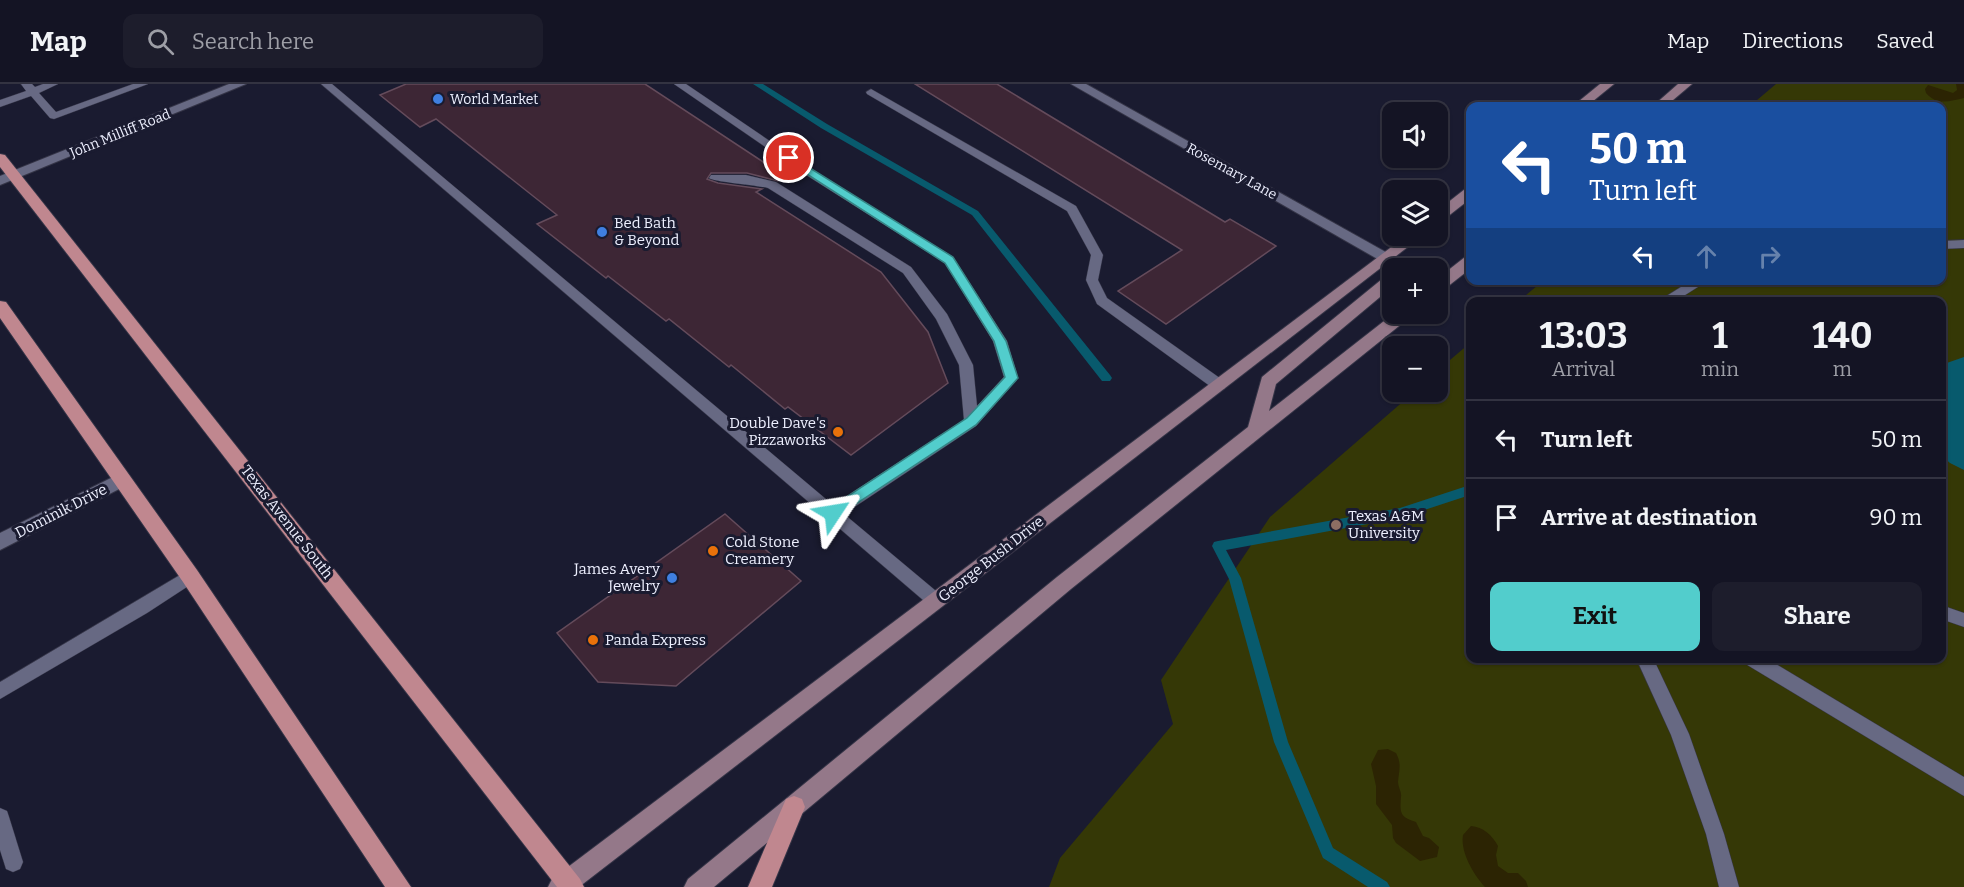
<!DOCTYPE html>
<meta charset="utf-8">
<style>
body{margin:0;font-family:Bitter,serif;background:#1d1d2c;color:#f1f3f6;height:100vh;display:flex;flex-direction:column;font-size:22px;white-space:nowrap}
*{box-sizing:border-box;margin:0}
p{font-size:20px;color:#9d9ea6}
.icon{flex:none;width:33px;height:33px;fill:none;stroke:currentColor;stroke-width:2;stroke-linecap:round;stroke-linejoin:round}
.map{position:relative;flex:1;overflow:hidden}
.drawer{position:absolute;left:1466px;top:213px;width:480px;height:366px;display:flex;flex-direction:column;background:#141424;border-radius:12px;box-shadow:0 2px 4px #0004,0 0 0 2px #333341}
.drawer>*{flex:none}
.guide{position:absolute;left:1466px;top:18px;width:480px;height:183px;border-radius:12px;box-shadow:0 2px 4px #0004,0 0 0 2px #333341;background:#1a4fa0;color:#fff;overflow:hidden}
.fabs{position:absolute;left:1382px;top:18px;display:grid;gap:12px}
.fabs a{display:grid;place-items:center;width:66px;height:66px;border-radius:12px;background:#141424;box-shadow:0 2px 4px #0004,0 0 0 2px #333341;font-size:30px}
.pin{position:absolute;display:grid;place-items:center;width:51px;height:51px;color:#fff;margin:-26px;border:3px solid #fff;border-radius:50%;box-shadow:0 2px 6px #0007}
.me{position:absolute;width:66px;margin:-33px;rotate:57deg;stroke-linejoin:round;filter:drop-shadow(0 0 4px #0008)}
.turn{display:flex;align-items:center;gap:21px;height:126px;padding:0 24px;font-size:27px}
.turn .icon{width:78px;height:78px;stroke-width:2.5}
.turn b{display:block;font-size:42px;line-height:51px}
.lanes{display:flex;align-items:center;height:57px;padding:0 24px;background:#0003;justify-content:center;gap:30px;direction:ltr}
.lanes .off{opacity:.35}
.eta{display:flex;justify-content:space-evenly;align-items:center;height:102px;text-align:center}
.eta b{font-size:36px;font-weight:700;line-height:42px}
.action{display:flex;gap:12px;margin-top:auto;padding:12px 24px}
.action a{flex:1;height:69px;border-radius:12px;background:#52cdcc;color:#111;font-size:24px;font-weight:700;line-height:69px;text-align:center}
.action a+a{background:#1d1d2c;color:#f1f3f6}
ul{padding:0;list-style:none}
li{display:flex;align-items:center;gap:18px;height:78px;padding:0 24px;border-top:2px solid #333341}
li div{flex:1}
li b{display:block;font-size:22px}
li em{font-style:normal}
header{display:flex;align-items:center;gap:36px;box-sizing:border-box;height:84px;padding:0 30px;background:#141424;border-bottom:2px solid #333341}
header strong{font-size:28px}
nav{display:flex;gap:33px;margin-inline-start:auto;font-size:21px}
.search{width:420px;height:54px;background:#1d1d2c;display:flex;align-items:center;gap:15px;box-sizing:border-box;padding:0 21px;border-radius:12px;color:#9d9ea6;font-size:22px}
.map>svg:first-child{display:block}
.green{fill:#353806}
.sand{fill:#2c2403}
.water{fill:#085a6d}
.lines{fill:none;stroke-linecap:round;stroke-linejoin:round}
.stream{fill:#085a6d;fill-rule:evenodd}
.building{fill:#3d2635;stroke:#644b5b;stroke-width:1.5}
.lane-casing{stroke:#343446;stroke-width:1}
.street-casing{stroke:#343446;stroke-width:2}
.secondary-casing{stroke:#343446;stroke-width:2}
.primary-casing{stroke:#343446;stroke-width:2}
.lane{fill:#676983;fill-rule:evenodd}
.street{fill:#676983;fill-rule:evenodd}
.secondary{fill:#947889;fill-rule:evenodd}
.primary{fill:#c0878f;fill-rule:evenodd}
.route{fill:#52cdcc;stroke:#358585;stroke-width:1.5}
.shop-dot{fill:#3f7fe0;stroke:#1a1b30;stroke-width:2}
.food-dot{fill:#e8710a;stroke:#1a1b30;stroke-width:2}
.education-dot{fill:#8d6e63;stroke:#1a1b30;stroke-width:2}
.labels{text-anchor:middle;stroke-width:6;stroke-linejoin:round;paint-order:stroke}
.far-poi-label{font-size:14px;fill:#edeffe;stroke:#1a1b30;text-anchor:start}
.far-street-label{font-size:14px;fill:#edeffe;stroke:#1a1b30}
.poi-label{font-size:15px;fill:#edeffe;stroke:#1a1b30;text-anchor:start}
.street-label{font-size:15px;fill:#edeffe;stroke:#1a1b30}
</style>
<header>
<strong>Map</strong>
<div class="search"><svg class="icon" aria-label="search" viewBox="0 0 24 24"><circle cx="10" cy="10" r="6"/><path d="M15 15l6 6"/></svg>Search here</div>
<nav><a>Map</a><a>Directions</a><a>Saved</a></nav>
</header>
<div class="map">
<svg width="1964" height="803" viewBox="0 0 1964 803">
<rect width="100%" height="100%" fill="#1a1b30"/>
<polygon class="green" points="1776,0 1964,0 1964,803 1049,803 1060,774 1173,640 1161,596 1270,433 1414,308 1437,308 1437,287 1470,259 1470,574 1941,574 1941,218 1519,217 1544,196 1941,196 1941,22 1750,22"/>
<g class="sand">
<path d="M1956,0H1964V14C1950,17 1937,22 1926,9L1925,5L1928,1L1953,9L1957,6Z"/>
<path d="M1388,665L1396,669C1402,680 1399,687 1398,698C1398,703 1402,708 1401,713C1400,728 1399,733 1416,738L1423,752L1429,754L1439,763L1437,773L1420,777L1396,759L1393,754L1392,741L1376,720V702L1371,680L1378,666Z"/>
<path d="M1471,742C1483,743 1492,751 1498,762L1496,771L1498,782L1508,789H1518L1526,797L1528,803H1485C1474,791 1460,768 1463,751Z"/>
</g>
<polygon class="water" points="1964,273 1964,386 1950,379 1941,371 1941,281"/>
<g class="lines">
<g class="stream">
<polygon points="753,0 763,0 827,40 978,127 1110,291 1112,294 1110,297 1102,297 972,131 821,44"/>
<polygon points="1470,401 1470,411 1400,434 1226,466 1241,494 1288,658 1333,764 1387,798 1390,803 1368,803 1323,774 1274,658 1229,495 1212,462 1214,458 1218,457 1400,424"/>
</g>
</g>
<g class="building">
<polygon points="406,0 645,0 786,93 778,97 747,89 711,89 707,95 718,99 762,105 756,108 881,188 928,248 948,299 851,371 788,323 785,325 731,281 729,283 669,235 666,237 608,192 606,194 537,140 557,131 436,35 420,43 380,11"/>
<polygon points="915,0 997,0 1225,138 1230,135 1276,162 1166,240 1118,207 1182,166"/>
<polygon points="725,430 801,497 676,602 598,598 557,549"/>
</g>
<g class="lines">
<defs>
<g id="lane">
<polygon points="21,0 32,0 35,3 43,0 58,0 39,9 56,28 133,0 148,0 54,35 50,34 31,12 0,23 0,16 26,7"/>
<path d="M321,0H332L833,421L964,336L959,281L936,235L903,189L768,104C756,101 714,98 709,94L711,91H746L776,98L911,183L947,230L973,281L977,322L1004,293L993,257L945,179L803,89L674,0H686L811,85L953,173L1007,257L1018,294L976,342L844,430L942,512L944,517L942,522L936,524L930,522Z"/>
<polygon points="871,5 1076,122 1103,171 1098,196 1107,214 1224,297 1226,301 1224,305 1214,305 1097,220 1086,196 1091,171 1067,127 867,10 866,8"/>
<polygon points="1964,156 1964,164 1941,165 1941,157"/>
<polygon points="1692,196 1709,196 1674,218 1657,218"/>
<polygon points="190,485 196,487 198,492 196,497 147,529 0,615 0,598"/>
<polygon points="1941,521 1964,529 1964,543 1941,535"/>
<polygon points="1636,574 1653,574 1689,650 1724,750 1739,803 1719,803 1706,750 1671,651"/>
<polygon points="1742,574 1766,574 1964,693 1964,712 1744,579"/>
<polygon points="0,724 7,727 9,733 23,778 20,785 13,788 6,785 0,766"/>
</g>
<g id="street">
<polygon points="229,0 246,0 0,101 0,92"/>
<polygon points="1071,0 1086,0 1391,171 1394,174 1391,177 1381,177"/>
<polygon points="121,389 127,391 130,396 127,401 0,466 0,449"/>
</g>
<g id="secondary">
<polygon points="1600,0 1614,0 1587,22 1573,22"/>
<polygon points="1678,0 1692,0 1666,22 1653,22"/>
<polygon points="1470,104 1470,115 1442,137 1437,139 1437,127 1465,105"/>
<polygon points="1406,152 1422,152 579,803 548,803 552,795"/>
<polygon points="1470,172 1470,185 1442,207 1437,208 1437,195 1465,173"/>
<polygon points="1392,190 1392,203 1276,300 1269,327 1393,230 1411,230 1409,234 1071,505 714,803 684,803 688,795 1057,493 1248,343 1262,293 1387,191"/>
</g>
<g id="primary">
<polygon points="0,70 5,71 580,795 584,803 557,803 0,83"/>
<polygon points="0,217 6,218 197,486 411,803 385,803 183,498 0,234"/>
<polygon points="794,712 802,715 805,723 772,803 748,803 786,715"/>
</g>
</defs>
<use href="#lane" class="lane-casing"/>
<use href="#street" class="street-casing"/>
<use href="#secondary" class="secondary-casing"/>
<use href="#primary" class="primary-casing"/>
<use href="#lane" class="lane"/>
<use href="#street" class="street"/>
<use href="#secondary" class="secondary"/>
<use href="#primary" class="primary"/>
</g>
<polygon class="route" points="789,71 953,173 1006,257 1018,294 976,341 833,435 828,433 826,429 828,425 967,334 1005,293 994,257 945,179 785,76 784,74"/>
<g class="shop-dot">
<circle cx="438" cy="15" r="6"/>
<circle cx="602" cy="148" r="6"/>
<circle cx="672" cy="494" r="6"/>
</g>
<g class="food-dot">
<circle cx="838" cy="348" r="6"/>
<circle cx="713" cy="467" r="6"/>
<circle cx="593" cy="556" r="6"/>
</g>
<circle class="education-dot" cx="1336" cy="441" r="6"/>
<g class="labels">
<g class="far-poi-label">
<text x="450" y="20">World Market</text>
</g>
<g class="far-street-label">
<text transform="translate(120 49) rotate(-22)" y="5">John Milliff Road</text>
<text transform="translate(1232 87) rotate(29)" y="5">Rosemary Lane</text>
</g>
<g class="poi-label">
<text x="614" y="144">Bed Bath<tspan x="614" dy="17">&amp; Beyond</tspan></text>
<text x="826" y="344" text-anchor="end">Double Dave's<tspan x="826" dy="17">Pizzaworks</tspan></text>
<text x="1348" y="437">Texas A&amp;M<tspan x="1348" dy="17">University</tspan></text>
<text x="725" y="463">Cold Stone<tspan x="725" dy="17">Creamery</tspan></text>
<text x="660" y="490" text-anchor="end">James Avery<tspan x="660" dy="17">Jewelry</tspan></text>
<text x="605" y="561">Panda Express</text>
</g>
<g class="street-label">
<text transform="translate(61 427) rotate(-27)" y="5">Dominik Drive</text>
<text transform="translate(287 438) rotate(52)" y="5">Texas Avenue South</text>
<text transform="translate(991 475) rotate(-38)" y="5">George Bush Drive</text>
</g>
</g>
</svg>
<div class="fabs">
<a><svg class="icon" aria-label="sound" viewBox="0 0 24 24"><path d="M4 9h4l5-4v14l-5-4H4zM17 9q2 3 0 6"/></svg></a>
<a><svg class="icon" aria-label="layers" viewBox="0 0 24 24"><path d="M12 4l9 5-9 5-9-5zM3 14l9 5 9-5"/></svg></a>
<a>+</a>
<a>−</a>
</div>
<div class="pin" style="left:789px;top:74px;background:#d93025"><svg class="icon" aria-label="arrive" viewBox="0 0 24 24"><path d="M6 21V4h12l-3 4 3 4H6"/></svg></div>
<svg class="me" style="left:833px;top:429px" viewBox="-20 -20 40 40"><path d="M0-17L14 15 0 8-14 15z" fill="#52cdcc" stroke="#fff" stroke-width="4"/></svg>
<div class="guide">
<div class="turn"><svg class="icon" aria-label="left" viewBox="0 0 24 24"><path d="M17 20v-9H6M10 6l-5 5 5 5"/></svg><div><b>50 m</b>Turn left</div></div>
<div class="lanes"><svg class="icon" aria-label="left" viewBox="0 0 24 24"><path d="M17 20v-9H6M10 6l-5 5 5 5"/></svg><svg class="icon off" aria-label="ahead" viewBox="0 0 24 24"><path d="M12 20V5M6 11l6-6 6 6"/></svg><svg class="icon off" aria-label="right" viewBox="0 0 24 24"><path d="M7 20v-9h11M14 6l5 5-5 5"/></svg></div>
</div>
<section class="drawer">
<div class="eta">
<div><b>13:03</b><p>Arrival</p></div>
<div><b>1</b><p>min</p></div>
<div><b>140</b><p>m</p></div>
</div>
<ul>
<li><svg class="icon" aria-label="left" viewBox="0 0 24 24"><path d="M17 20v-9H6M10 6l-5 5 5 5"/></svg><div><b>Turn left</b></div><em>50 m</em></li>
<li><svg class="icon" aria-label="arrive" viewBox="0 0 24 24"><path d="M6 21V4h12l-3 4 3 4H6"/></svg><div><b>Arrive at destination</b></div><em>90 m</em></li>
</ul>
<div class="action"><a>Exit</a><a>Share</a></div>
</section>
</div>
